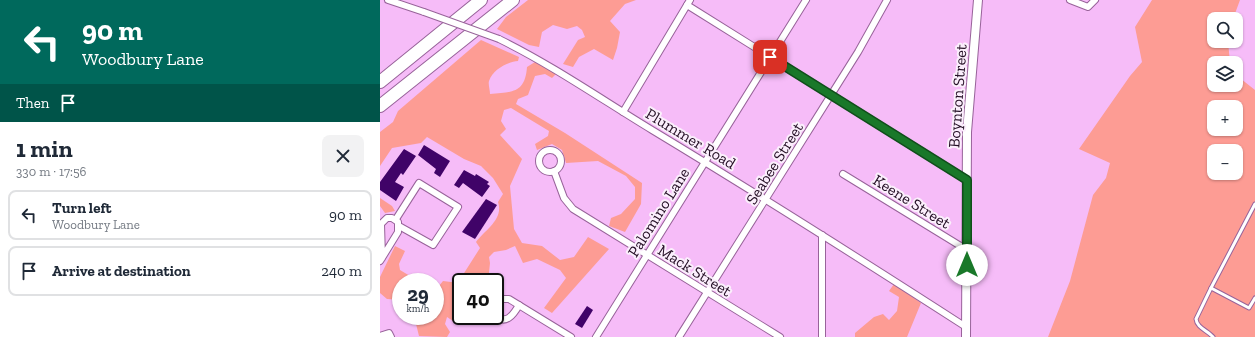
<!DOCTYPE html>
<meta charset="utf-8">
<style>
body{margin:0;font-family:"Zilla Slab",serif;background:#f2f2f3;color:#1f2937;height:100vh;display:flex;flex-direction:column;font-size:15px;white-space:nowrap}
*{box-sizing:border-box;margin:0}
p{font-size:13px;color:#747a83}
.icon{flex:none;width:22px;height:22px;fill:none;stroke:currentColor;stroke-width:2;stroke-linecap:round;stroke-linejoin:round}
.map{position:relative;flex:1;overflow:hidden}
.side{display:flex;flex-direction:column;background:#fff;width:380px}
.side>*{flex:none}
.banner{background:#00695c;color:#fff;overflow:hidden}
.fabs{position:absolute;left:827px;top:12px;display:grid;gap:8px}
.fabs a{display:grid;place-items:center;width:36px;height:36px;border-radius:8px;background:#fff;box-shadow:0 1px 3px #0004;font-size:20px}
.speed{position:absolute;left:12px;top:273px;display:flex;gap:8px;font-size:20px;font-weight:700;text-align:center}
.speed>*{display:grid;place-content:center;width:52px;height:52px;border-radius:50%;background:#fff;box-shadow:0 1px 3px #0004;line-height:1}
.speed small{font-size:10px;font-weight:400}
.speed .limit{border:2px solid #111;border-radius:6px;background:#fff;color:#111}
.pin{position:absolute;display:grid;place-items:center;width:34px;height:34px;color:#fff;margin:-17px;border-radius:8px;box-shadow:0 2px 6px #0006}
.me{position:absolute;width:44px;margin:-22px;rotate:0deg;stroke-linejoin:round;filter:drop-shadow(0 0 3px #0008)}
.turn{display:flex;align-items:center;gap:14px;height:84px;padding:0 16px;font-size:18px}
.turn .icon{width:52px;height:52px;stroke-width:2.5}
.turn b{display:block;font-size:28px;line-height:34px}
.then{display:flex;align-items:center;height:38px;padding:0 16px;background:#0003;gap:8px;font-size:15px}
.round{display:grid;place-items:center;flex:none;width:42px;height:42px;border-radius:8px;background:#f2f2f3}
.summary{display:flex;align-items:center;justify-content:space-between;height:68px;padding:0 16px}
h1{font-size:24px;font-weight:700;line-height:30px}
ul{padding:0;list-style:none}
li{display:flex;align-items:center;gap:12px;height:50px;margin:0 8px 6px;padding:0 8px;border:2px solid #e0e1e3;border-radius:8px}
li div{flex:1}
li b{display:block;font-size:15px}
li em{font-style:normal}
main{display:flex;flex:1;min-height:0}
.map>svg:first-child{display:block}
.green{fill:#fd9c94;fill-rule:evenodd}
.building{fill:#400368}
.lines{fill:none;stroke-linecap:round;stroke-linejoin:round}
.service-casing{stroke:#98639a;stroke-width:5}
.minor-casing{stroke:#98639a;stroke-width:8}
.tertiary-casing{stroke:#98639a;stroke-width:10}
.motorway-casing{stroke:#98639a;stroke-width:14}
.service{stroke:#fff;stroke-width:3}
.minor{stroke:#fff;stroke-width:6}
.tertiary{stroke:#fff;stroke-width:8}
.motorway{stroke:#fff;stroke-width:12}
.minor-bridge-casing{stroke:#98639a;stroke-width:8;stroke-linecap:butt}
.minor-bridge{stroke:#fff;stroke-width:6}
.route-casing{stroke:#104e1b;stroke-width:10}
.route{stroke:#197829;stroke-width:7}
.labels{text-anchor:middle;stroke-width:4;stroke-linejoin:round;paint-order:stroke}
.street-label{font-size:16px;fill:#230e24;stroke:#fbeffc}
</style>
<main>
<section class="side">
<div class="banner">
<div class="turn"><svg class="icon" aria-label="left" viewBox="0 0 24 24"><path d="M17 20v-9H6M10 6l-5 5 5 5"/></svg><div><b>90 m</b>Woodbury Lane</div></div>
<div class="then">Then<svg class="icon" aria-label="arrive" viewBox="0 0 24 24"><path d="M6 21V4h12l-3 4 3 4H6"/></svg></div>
</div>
<div class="summary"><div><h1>1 min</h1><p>330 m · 17:56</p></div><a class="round"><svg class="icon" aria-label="close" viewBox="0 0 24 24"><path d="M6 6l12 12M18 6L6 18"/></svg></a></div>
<ul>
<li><svg class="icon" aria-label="left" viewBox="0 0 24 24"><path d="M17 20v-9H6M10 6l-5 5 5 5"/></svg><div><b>Turn left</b><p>Woodbury Lane</p></div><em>90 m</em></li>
<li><svg class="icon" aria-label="arrive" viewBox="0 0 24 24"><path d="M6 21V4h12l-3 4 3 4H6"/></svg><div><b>Arrive at destination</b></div><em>240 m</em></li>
</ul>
</section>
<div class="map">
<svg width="875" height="337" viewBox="0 0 875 337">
<rect width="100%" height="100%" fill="#f6bcf8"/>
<g class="green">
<polygon points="148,0 256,0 245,4 230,21 240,32 237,48 233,60 214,49 199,57 193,67 183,64 198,40 205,37 202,30 197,26 187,29 173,25 162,32 159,47 149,45 117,29 126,17"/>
<path d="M772,0H860L853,19H834V41H848L850,63H834V85H856V75L875,90V337H668L690,281L713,195L726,178L730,163L699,149L750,76L762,62L755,27ZM834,107H856V129H834ZM834,151H856V173H834Z"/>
<path d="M101,40L139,57L138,61C128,62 113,69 109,81C108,84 110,90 110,94C133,92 145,93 147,67L155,62L176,74L172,78L165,74L155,76L148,95L138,99L136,104L185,133L262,183L261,204L245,232L229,226L231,218L241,214L255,199V187L246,176L218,161L186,163L182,150L172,144L157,150L155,144L168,136L169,131L131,108L124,110L121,121L126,129L120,135L142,159L130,186L134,229L142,243L162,246L180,260L194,257L208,237L229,249L172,313L164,308L186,278L180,270L157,259L143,263L135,246L126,250L114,252L109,257L110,263L108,282H81V316H94L76,323L67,317L65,324L70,332L67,337L39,336L34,316H55V291L63,281L71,282L79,281L100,248L96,242C105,230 124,219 118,202L123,194L113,178L101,166L84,159L47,137L41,143L12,148L0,166V132L13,122L18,111Z"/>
<polygon points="0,198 12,206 15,211 5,213 0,206"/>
<polygon points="15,246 25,251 19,264 20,270 40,282 21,282 21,300 7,299 0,293 0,277"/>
<polygon points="514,284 541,303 527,337 475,337 475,333 494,317 503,314 509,320 517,311 519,297 509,291"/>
</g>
<g class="building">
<polygon points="44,145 70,161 60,177 54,173 56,169 38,155"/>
<polygon points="24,149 36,156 23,175 21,173 15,182 24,187 16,201 0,190 0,182"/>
<polygon points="84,170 95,176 96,174 109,182 107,184 110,186 102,197 83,183 79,188 74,185"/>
<polygon points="106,199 117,205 95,239 82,232"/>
<polygon points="207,306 213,310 202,328 195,324"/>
</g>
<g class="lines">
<defs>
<g id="service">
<polyline points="875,204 831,288 869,308 875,298"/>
<path d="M831,288L816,319C817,328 827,330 833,337"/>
</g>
<g id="minor">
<polyline points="8,0 44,12"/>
<polyline points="690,0 708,7 715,0"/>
<polyline points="307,5 587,180"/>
<path d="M119,39C172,65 221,99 272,130C378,194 482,260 586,327"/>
<polyline points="243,112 310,0"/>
<circle cx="170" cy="161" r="11"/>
<polyline points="174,171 184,198 193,209 400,337"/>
<polyline points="463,174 587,250"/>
<polyline points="16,219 39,183 78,207 53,245 19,226"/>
<polyline points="0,261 2,258 18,232 18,222 12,218 7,218 1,224 2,258"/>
<polyline points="115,303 120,299 129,299 191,337"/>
<path d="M115,314C125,327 134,314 139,305"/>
<polyline points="0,336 9,333 11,337"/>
<polyline points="216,337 426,0"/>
<polyline points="299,337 478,52 507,0"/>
<polyline points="442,337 442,235"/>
</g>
<polyline id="tertiary" points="586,337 587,132 598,0"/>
<g id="motorway">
<polyline points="0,82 101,0"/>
<polyline points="0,106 133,0"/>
</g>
</defs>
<use href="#service" class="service-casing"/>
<use href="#minor" class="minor-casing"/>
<use href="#tertiary" class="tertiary-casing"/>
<use href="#motorway" class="motorway-casing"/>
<use href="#service" class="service"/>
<use href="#minor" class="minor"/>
<use href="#tertiary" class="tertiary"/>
<use href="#motorway" class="motorway"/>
<defs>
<polyline id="minor-bridge" points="44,12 119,39"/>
</defs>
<use href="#minor-bridge" class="minor-bridge-casing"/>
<use href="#minor-bridge" class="minor-bridge"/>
</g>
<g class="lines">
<defs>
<polyline id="route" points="390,57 587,180 587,265"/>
</defs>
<use href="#route" class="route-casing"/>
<use href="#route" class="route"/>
</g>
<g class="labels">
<g class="street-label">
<text transform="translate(577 96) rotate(-86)" y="6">Boynton Street</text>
<text transform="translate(311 138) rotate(31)" y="6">Plummer Road</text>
<text transform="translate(394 163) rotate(-58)" y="6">Seabee Street</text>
<text transform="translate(532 201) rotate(32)" y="6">Keene Street</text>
<text transform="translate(278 212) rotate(-58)" y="6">Palomino Lane</text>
<text transform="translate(315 270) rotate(32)" y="6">Mack Street</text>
</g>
</g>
</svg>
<div class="fabs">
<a><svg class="icon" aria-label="search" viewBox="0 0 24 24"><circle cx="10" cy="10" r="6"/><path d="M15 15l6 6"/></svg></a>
<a><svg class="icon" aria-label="layers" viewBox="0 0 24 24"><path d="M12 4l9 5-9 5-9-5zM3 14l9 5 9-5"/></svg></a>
<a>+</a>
<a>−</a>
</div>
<div class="speed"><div>29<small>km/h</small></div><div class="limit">40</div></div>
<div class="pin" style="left:390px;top:57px;background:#d93025"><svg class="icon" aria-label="arrive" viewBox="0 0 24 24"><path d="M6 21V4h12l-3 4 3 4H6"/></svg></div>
<svg class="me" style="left:587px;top:265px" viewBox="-20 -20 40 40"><circle r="19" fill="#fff"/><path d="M0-13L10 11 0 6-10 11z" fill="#197829"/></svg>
</div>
</main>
